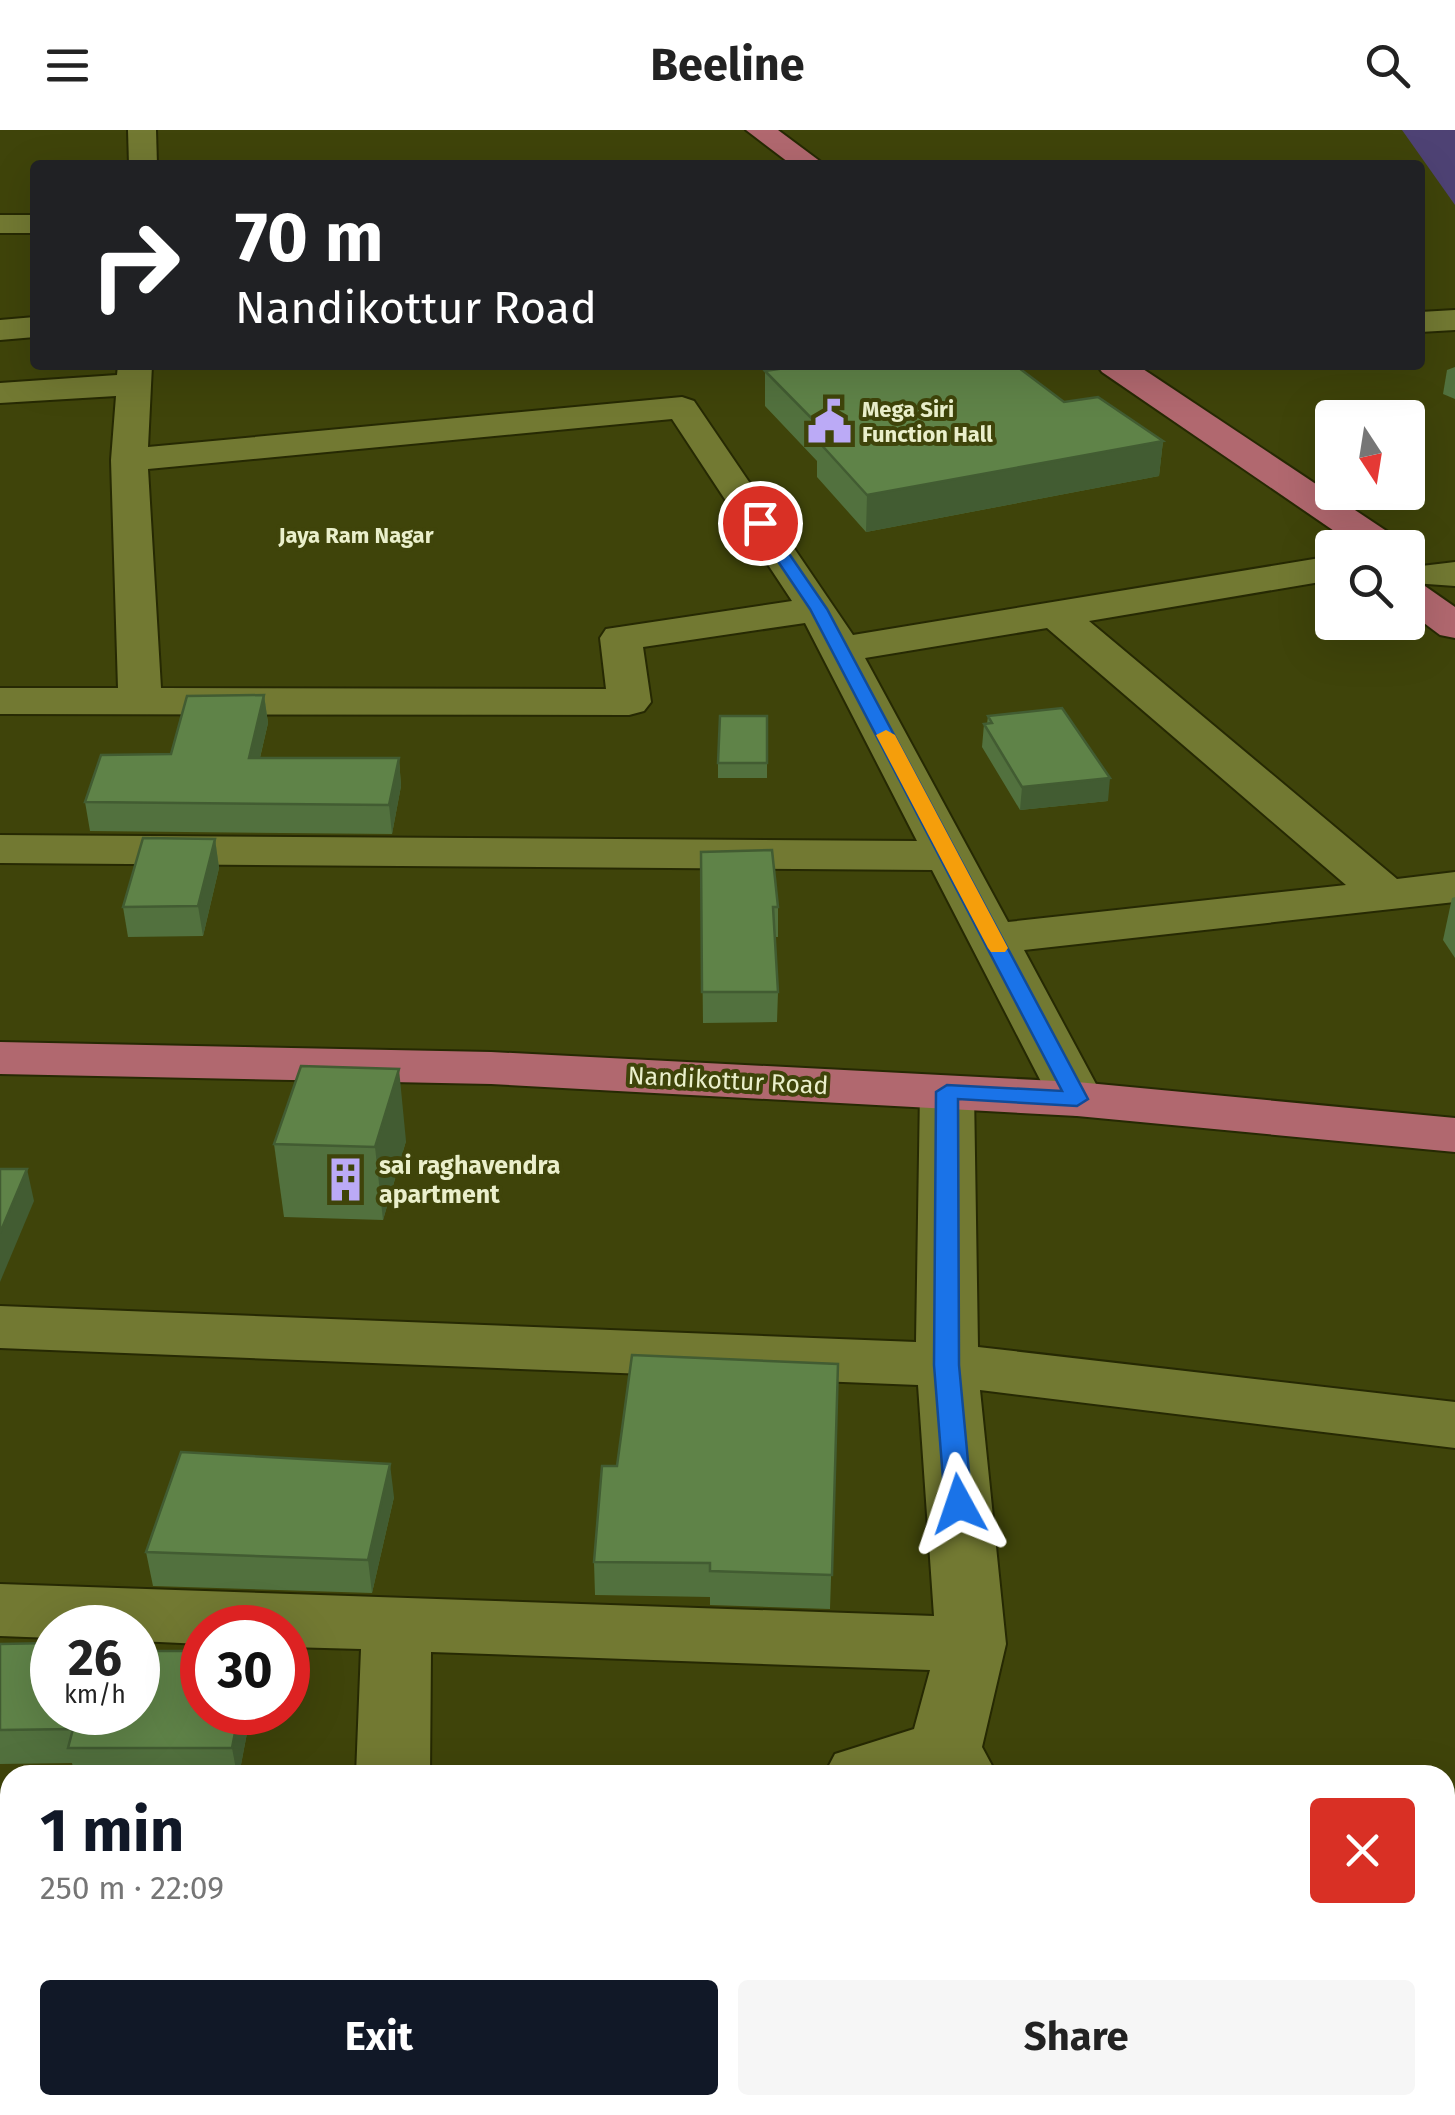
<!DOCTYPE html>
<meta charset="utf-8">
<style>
body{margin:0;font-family:"Fira Sans",sans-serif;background:#f6f6f6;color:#222;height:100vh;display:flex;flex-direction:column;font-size:38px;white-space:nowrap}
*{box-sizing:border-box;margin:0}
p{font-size:32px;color:#767676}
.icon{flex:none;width:55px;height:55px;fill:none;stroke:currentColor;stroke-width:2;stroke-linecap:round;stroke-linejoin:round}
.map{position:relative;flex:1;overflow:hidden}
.details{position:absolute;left:0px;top:1635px;width:1455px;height:350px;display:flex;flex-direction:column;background:#fff;border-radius:30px 30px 0 0;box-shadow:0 10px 40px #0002}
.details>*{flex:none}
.banner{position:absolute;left:30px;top:30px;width:1395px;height:210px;border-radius:10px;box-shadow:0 10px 40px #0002;background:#202124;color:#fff;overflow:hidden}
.needle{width:65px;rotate:168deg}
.fabs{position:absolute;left:1315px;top:270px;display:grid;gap:20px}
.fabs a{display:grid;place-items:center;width:110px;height:110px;border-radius:10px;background:#fff;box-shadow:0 10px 40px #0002;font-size:50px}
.speed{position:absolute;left:30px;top:1475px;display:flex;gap:20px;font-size:50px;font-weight:700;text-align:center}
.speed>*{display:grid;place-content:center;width:130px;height:130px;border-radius:50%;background:#fff;box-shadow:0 10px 40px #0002;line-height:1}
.speed small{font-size:25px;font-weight:400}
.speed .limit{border:15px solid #d22;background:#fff;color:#111}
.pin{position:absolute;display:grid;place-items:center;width:85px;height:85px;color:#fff;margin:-42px;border:5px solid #fff;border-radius:50%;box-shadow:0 2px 10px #0007}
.me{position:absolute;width:110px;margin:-55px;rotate:355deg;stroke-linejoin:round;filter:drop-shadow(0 0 8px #0008)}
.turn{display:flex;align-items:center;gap:35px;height:210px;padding:0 40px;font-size:45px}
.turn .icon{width:130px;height:130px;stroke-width:2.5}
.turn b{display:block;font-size:70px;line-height:85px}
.round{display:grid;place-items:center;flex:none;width:105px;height:105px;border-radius:10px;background:#f6f6f6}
.summary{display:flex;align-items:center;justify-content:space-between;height:170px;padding:0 40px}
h1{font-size:60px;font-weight:700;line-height:75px;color:#111827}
.action{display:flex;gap:20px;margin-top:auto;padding:20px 40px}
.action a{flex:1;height:115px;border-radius:10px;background:#111827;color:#fff;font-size:40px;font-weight:700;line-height:115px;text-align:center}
.action a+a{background:#f6f6f6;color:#222}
header{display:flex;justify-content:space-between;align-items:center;height:130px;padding:0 40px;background:#fff;font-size:45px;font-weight:700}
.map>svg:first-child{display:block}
.green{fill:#4e4274}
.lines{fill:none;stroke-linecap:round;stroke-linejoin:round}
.street-casing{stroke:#262903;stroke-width:4}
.primary-casing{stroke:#262903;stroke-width:4}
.street{fill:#727932;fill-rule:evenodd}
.primary{fill:#b1686f;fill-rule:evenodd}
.wall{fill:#52713e}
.shaded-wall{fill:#425c32}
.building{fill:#5f8348;stroke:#425c32;stroke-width:2.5}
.route{fill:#1a73e8;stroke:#114b97;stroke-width:2.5}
.slow{fill:#f59e0b}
.labels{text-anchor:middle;stroke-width:8;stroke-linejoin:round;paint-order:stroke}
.far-poi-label{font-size:22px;font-weight:bold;fill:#eaefcb;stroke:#3f440a;text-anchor:start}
.far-neighbourhood-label{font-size:22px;font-weight:bold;fill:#eaefcb;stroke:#3f440a}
.street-label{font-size:25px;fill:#eaefcb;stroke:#3f440a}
.poi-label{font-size:25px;font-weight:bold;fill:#eaefcb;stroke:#3f440a;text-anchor:start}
</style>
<header><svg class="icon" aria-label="menu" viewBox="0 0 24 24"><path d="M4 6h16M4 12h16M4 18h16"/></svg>Beeline<svg class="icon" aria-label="search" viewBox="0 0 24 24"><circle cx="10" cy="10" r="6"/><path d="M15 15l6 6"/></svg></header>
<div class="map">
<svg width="1455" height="1985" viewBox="0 0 1455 1985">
<rect width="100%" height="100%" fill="#3f440a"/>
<polygon class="green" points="1402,0 1455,0 1455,75"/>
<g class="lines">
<defs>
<g id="street">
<polygon points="128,0 156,0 157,35 129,35"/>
<rect x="0" y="85" width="35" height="18"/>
<polygon points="1455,180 1455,200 1420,202 1420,182"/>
<polygon points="35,187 35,207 0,210 0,190"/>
<path d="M118,235H152L148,317L682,267L694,271L853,505L1332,426V450L1089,491L1397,749L1455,742V772L1024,820L1104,969L1096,981L1077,986L1058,981L1050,969L932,740L0,733V705L917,711L805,493L643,517L651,572L644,581L629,585L0,584V558H118L111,330L116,266L0,273V253L117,245ZM672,289L792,471L606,499L600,508L606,559L161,558L148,339ZM1047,498L1346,755L1008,792L865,528Z"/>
<polygon points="1455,432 1455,456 1413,453 1408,446 1413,437"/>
<polygon points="947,946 966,950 974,962 978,1217 1455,1272 1455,1318 980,1260 1006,1514 982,1617 997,1645 824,1645 835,1624 914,1599 930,1540 431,1522 430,1645 356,1645 361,1519 288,1517 288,1498 202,1498 202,1514 138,1511 138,1498 52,1498 52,1508 0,1506 0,1454 934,1486 918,1255 0,1218 0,1176 916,1212 920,962 928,950"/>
<polygon points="10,1884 10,1958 0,1962 0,1888"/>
<polygon points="404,1975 486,1975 489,1985 407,1985"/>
<polygon points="1112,1975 1196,1975 1200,1985 1116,1985"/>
</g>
<g id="primary">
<polygon points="746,0 778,0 825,35 792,35"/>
<polygon points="1097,235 1137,235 1400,410 1405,418 1359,418 1102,242"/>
<polygon points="1408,451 1422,454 1455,477 1455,508 1440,505 1408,481"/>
<polygon points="0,912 491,922 1077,952 1455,988 1455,1022 1077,986 491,954 0,944"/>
</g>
</defs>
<use href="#street" class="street-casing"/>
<use href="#primary" class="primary-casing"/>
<use href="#street" class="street"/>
<use href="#primary" class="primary"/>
</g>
<g class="wall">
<polygon points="1455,237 1455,269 1443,264 1447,240"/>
<polygon points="765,241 1064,272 1163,311 1159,346 866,402 817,347 817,331 765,276"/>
<polygon points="264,565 268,593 260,628 399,628 401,656 392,704 90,701 85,672 171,624"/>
<polygon points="767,586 767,648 718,648 718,633"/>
<polygon points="988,586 1108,671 1020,680 982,617 984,594 987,594"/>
<polygon points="215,709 219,738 203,806 128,807 123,777"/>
<polygon points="701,722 778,777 778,807 775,807 778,862 777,892 703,893"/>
<polygon points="1455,767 1455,828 1443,810 1452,768"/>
<polygon points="406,1011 383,1090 284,1087 274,1014"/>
<polygon points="838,1234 830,1479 710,1475 710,1467 595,1465 594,1432 617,1336"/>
<polygon points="394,1367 372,1463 153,1456 146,1422"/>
<polygon points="0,1514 52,1582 251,1582 239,1645 75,1645 72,1633 0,1634"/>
</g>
<g class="shaded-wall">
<polygon points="1163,311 1159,346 866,402 867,365"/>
<polygon points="264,565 268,593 253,657 249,628"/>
<polygon points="399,628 401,656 392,704 389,675"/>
<polygon points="1110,648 1108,671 1020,680 1022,657"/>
<polygon points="215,709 219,738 203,806 198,776"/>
<polygon points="399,939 406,1011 383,1090 375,1017"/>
<polygon points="27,1039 34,1071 0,1152 0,1103"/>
<polygon points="390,1334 394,1367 372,1463 368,1430"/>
<polygon points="239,1582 251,1582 239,1645 237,1645 232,1618"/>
</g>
<g class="building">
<polygon points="805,235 1015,235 1064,272 1098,267 1163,311 867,365 818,311 831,308 765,241"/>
<polygon points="264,565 249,628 399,628 389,675 85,672 101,625 171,624 187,566"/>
<polygon points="1062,578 1110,648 1022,657 984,594 992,593 988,586"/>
<polygon points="720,586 767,586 767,633 718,633"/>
<polygon points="143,708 215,709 198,776 123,777"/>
<polygon points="772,720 778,777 773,777 778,862 702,862 701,722"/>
<polygon points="301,936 399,939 375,1017 274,1014"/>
<polygon points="0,1039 27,1039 0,1103"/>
<polygon points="632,1225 838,1234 832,1445 710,1441 710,1433 594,1432 602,1336 617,1336"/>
<polygon points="181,1322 390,1334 368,1430 146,1422"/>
<polygon points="52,1513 52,1582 138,1582 138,1521 202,1521 202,1582 239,1582 232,1618 68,1618 73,1599 0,1600 0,1514"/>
<polygon points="533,1975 669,1975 672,1985 518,1985 517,1980"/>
</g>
<polygon class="route" points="760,388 766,390 827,479 1088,969 1077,976 958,969 959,1235 972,1374 968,1382 949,1382 945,1374 934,1235 936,962 947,955 1062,961 810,479 752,393"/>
<polygon class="slow" points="886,600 895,605 1008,818 1005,822 991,822 988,818 876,605"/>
<defs>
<symbol id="civic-bare" viewBox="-9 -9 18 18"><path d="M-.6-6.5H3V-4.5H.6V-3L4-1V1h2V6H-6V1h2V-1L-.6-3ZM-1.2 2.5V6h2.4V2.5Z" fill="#bbaaf6" stroke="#3f440a" stroke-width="2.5" paint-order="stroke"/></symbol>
<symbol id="building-bare" viewBox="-9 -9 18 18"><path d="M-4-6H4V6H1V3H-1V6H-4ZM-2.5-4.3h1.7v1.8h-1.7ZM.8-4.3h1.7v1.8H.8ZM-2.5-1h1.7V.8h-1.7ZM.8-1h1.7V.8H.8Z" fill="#bbaaf6" stroke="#3f440a" stroke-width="2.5" paint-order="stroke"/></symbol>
</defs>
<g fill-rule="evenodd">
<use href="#civic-bare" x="798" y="260" width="63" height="63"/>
<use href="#building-bare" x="314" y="1018" width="63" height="63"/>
</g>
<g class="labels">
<g class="far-poi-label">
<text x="862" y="287">Mega Siri<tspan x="862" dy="25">Function Hall</tspan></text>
</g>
<g class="far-neighbourhood-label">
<text x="356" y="413">Jaya Ram Nagar</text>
</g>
<g class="street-label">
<text transform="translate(728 950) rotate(3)" y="9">Nandikottur Road</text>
</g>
<g class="poi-label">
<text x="379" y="1044">sai raghavendra<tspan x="379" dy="29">apartment</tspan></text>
</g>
</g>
</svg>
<div class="fabs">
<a><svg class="needle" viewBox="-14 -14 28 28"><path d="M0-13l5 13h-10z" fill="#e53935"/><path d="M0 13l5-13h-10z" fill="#767676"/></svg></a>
<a><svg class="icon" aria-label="search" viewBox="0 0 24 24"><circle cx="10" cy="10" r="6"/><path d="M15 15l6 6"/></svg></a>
</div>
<div class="speed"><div>26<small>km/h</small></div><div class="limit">30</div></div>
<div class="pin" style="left:760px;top:393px;background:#d93025"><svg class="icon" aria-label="arrive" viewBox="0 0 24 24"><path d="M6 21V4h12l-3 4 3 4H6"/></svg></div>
<svg class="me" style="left:959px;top:1374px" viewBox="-20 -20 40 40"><path d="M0-17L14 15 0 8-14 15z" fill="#1a73e8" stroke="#fff" stroke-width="4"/></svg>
<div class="banner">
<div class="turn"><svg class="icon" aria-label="right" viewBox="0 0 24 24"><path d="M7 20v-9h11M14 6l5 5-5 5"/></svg><div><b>70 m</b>Nandikottur Road</div></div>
</div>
<section class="details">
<div class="summary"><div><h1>1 min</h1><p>250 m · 22:09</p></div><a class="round" style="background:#d93025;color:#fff"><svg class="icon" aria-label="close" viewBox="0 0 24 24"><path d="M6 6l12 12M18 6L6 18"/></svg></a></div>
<div class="action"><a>Exit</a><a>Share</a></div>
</section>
</div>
